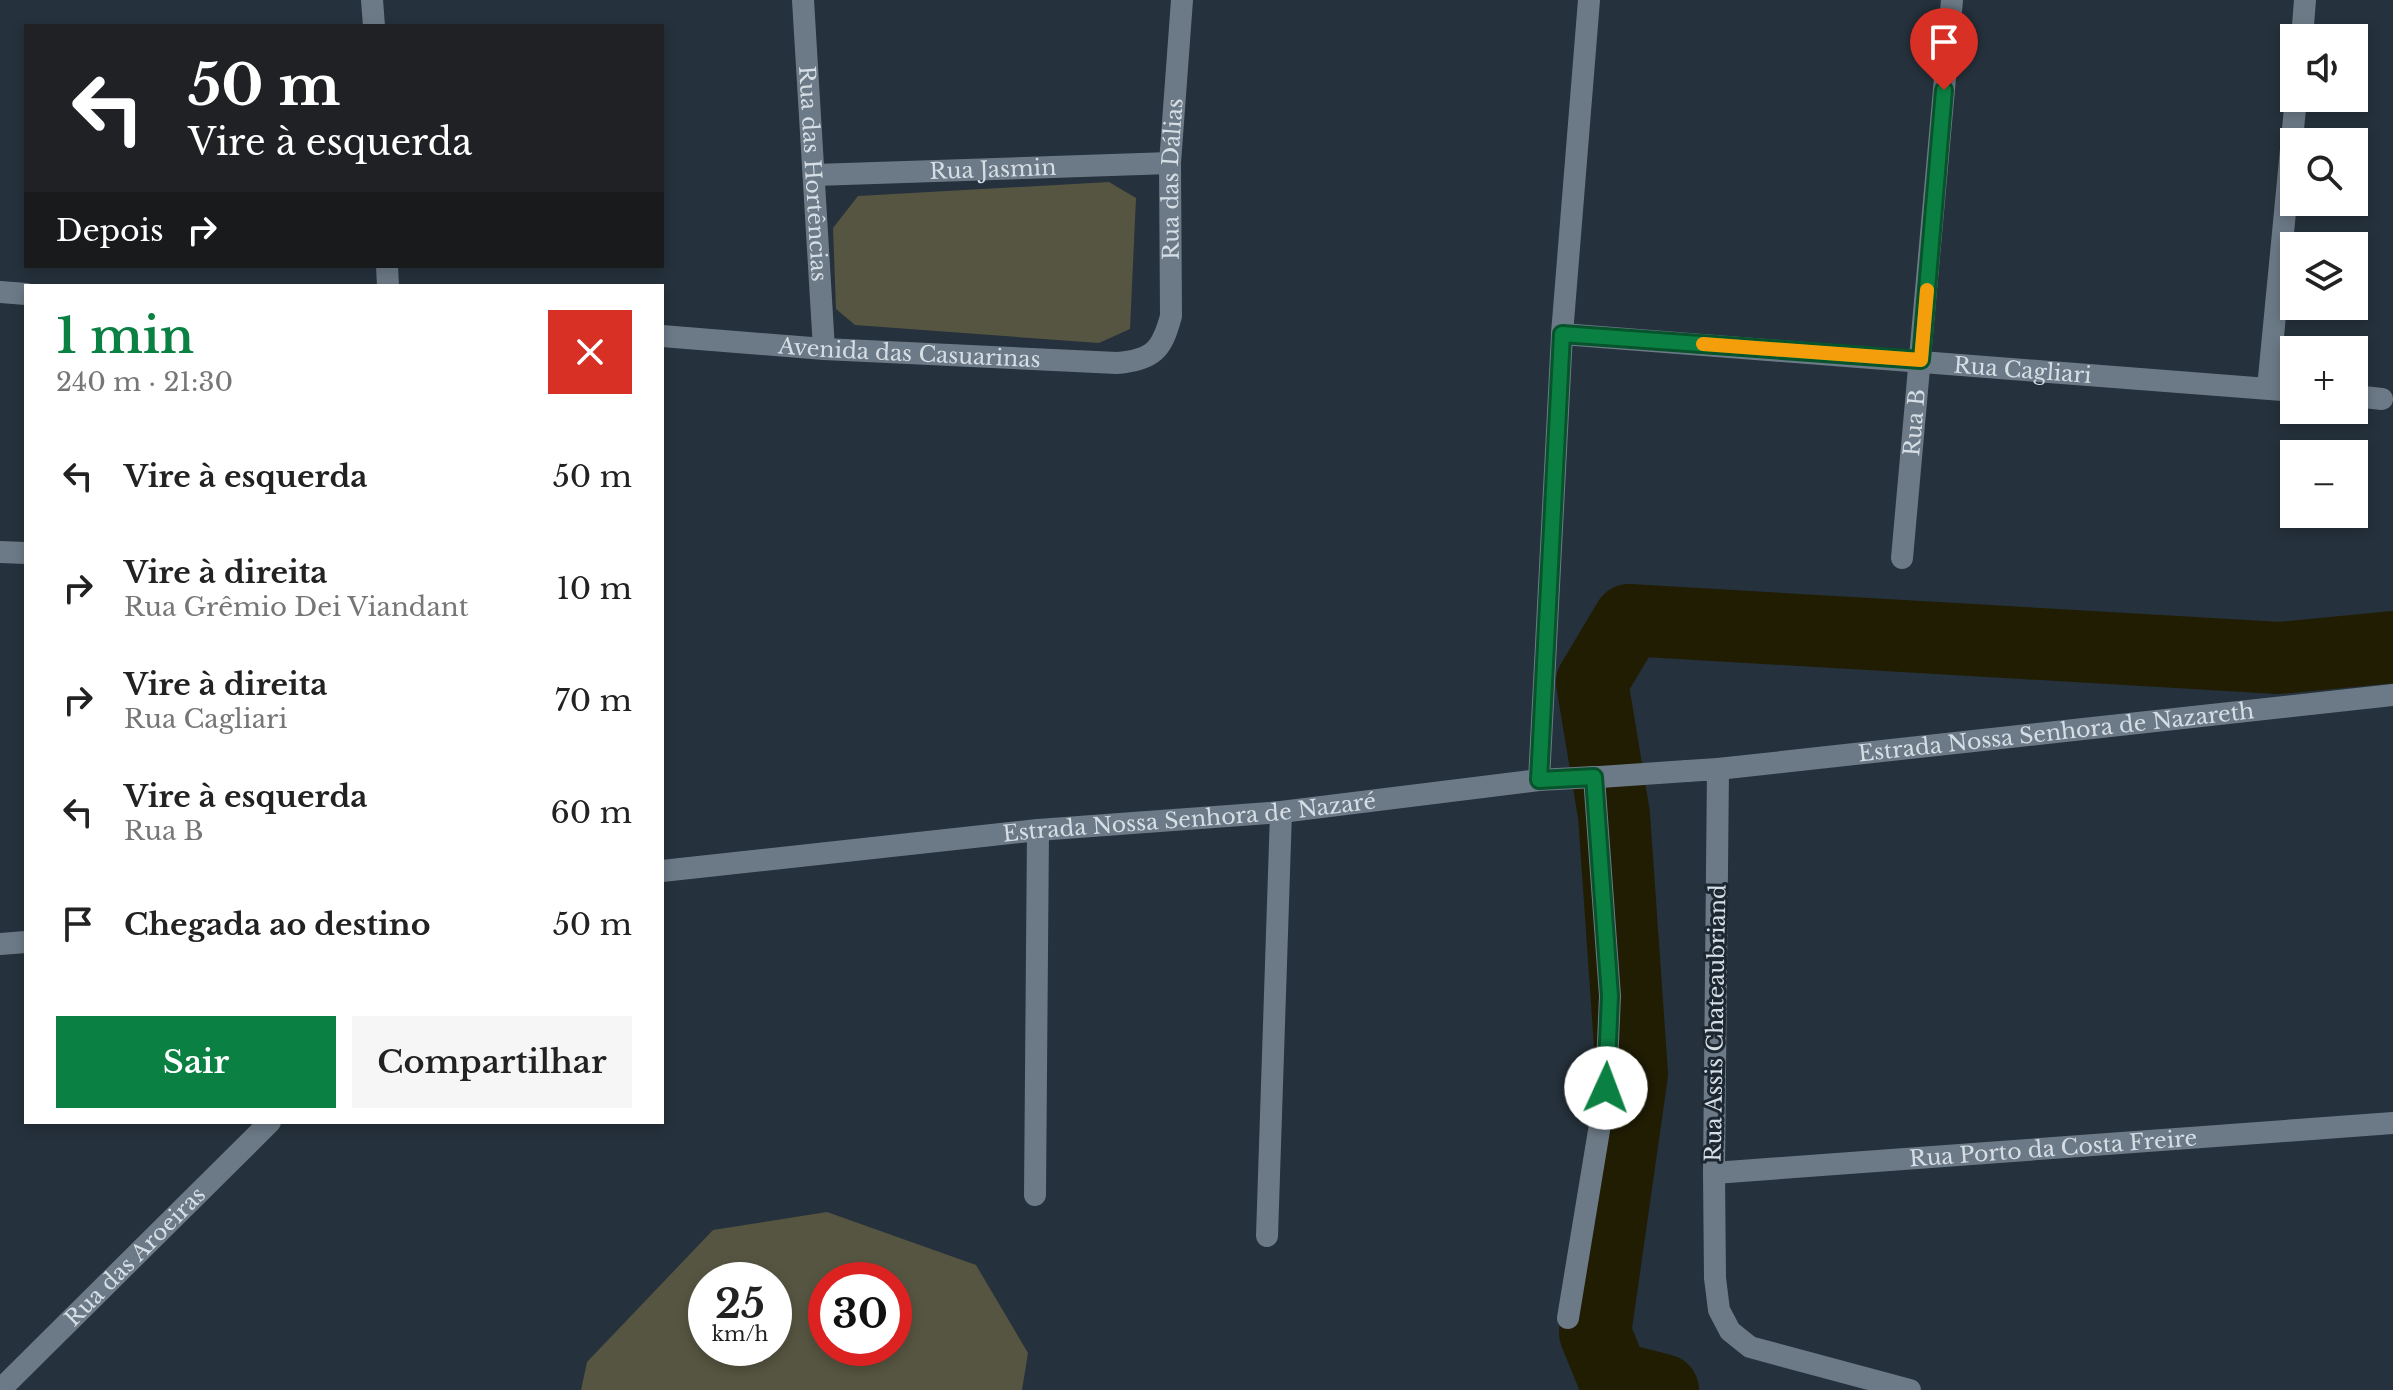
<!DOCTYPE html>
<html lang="pt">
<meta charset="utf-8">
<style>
body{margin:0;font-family:"Libre Baskerville",serif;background:#f6f6f6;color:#222;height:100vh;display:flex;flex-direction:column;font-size:30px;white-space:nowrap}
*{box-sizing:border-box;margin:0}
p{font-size:26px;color:#767676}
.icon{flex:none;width:44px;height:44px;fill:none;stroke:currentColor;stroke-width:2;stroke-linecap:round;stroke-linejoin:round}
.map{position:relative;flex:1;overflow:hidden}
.panel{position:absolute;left:24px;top:284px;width:640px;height:840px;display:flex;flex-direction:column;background:#fff;border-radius:0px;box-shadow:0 4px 12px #0003}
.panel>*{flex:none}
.hud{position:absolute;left:24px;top:24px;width:640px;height:244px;border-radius:0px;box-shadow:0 4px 12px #0003;background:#202124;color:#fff;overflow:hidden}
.buttons{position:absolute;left:2280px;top:24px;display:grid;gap:16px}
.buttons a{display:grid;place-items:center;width:88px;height:88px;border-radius:0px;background:#fff;box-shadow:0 4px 12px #0003;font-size:40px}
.speed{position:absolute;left:688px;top:1262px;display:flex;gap:16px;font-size:40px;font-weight:700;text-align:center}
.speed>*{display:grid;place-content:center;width:104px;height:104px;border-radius:50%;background:#fff;box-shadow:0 4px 12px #0003;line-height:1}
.speed small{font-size:20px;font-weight:400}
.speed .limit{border:12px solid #d22;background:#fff;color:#111}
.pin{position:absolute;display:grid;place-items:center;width:68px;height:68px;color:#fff;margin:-82px -34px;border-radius:50% 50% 50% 0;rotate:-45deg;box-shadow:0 0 8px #0007}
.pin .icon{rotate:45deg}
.me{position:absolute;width:88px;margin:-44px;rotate:2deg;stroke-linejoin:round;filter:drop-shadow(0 0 6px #0008)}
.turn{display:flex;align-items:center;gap:28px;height:168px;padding:0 32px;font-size:36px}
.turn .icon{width:104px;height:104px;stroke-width:2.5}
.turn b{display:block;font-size:56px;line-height:68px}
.then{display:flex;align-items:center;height:76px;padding:0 32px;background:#0003;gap:16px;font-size:30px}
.round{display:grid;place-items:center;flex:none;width:84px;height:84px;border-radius:0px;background:#f6f6f6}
.head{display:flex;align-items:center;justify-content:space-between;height:136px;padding:0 32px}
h1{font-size:48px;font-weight:600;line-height:60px;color:#0b8043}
.cta{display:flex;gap:16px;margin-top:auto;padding:16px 32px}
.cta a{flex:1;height:92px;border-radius:0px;background:#0b8043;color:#fff;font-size:32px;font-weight:600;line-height:92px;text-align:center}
.cta a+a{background:#f6f6f6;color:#222}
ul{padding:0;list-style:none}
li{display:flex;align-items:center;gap:24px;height:112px;padding:0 32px}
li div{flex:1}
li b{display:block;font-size:30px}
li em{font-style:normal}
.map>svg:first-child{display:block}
.green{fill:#565541;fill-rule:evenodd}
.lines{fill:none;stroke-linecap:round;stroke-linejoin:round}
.river{stroke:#201d03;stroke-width:72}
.minor{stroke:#6c7a87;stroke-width:22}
.tertiary{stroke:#6c7a87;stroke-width:22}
.route-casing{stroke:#07532c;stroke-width:20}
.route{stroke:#0b8043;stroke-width:14}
.slow{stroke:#f59e0b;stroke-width:14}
.labels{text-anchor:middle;stroke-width:6;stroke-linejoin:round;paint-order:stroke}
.street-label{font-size:22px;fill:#d6dee5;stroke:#1c2732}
</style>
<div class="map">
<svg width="2393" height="1390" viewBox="0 0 2393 1390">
<rect width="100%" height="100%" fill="#25313c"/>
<g class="green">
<polygon points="1109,182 1136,198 1130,329 1099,343 855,325 836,309 833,228 858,196"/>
<path d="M827,1212L976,1265L1028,1353L1022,1390H581L587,1362L713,1230ZM706,1280H774V1348H706ZM826,1280H894V1348H826Z"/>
</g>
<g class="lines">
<polyline class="river" points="1663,1390 1613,1377 1595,1333 1632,1074 1614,815 1592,682 1629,620 2279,658 2393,647"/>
<g class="minor">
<polyline points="372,0 374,26"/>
<path id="s1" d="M803,0L824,349"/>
<polyline points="2302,38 2305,0"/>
<path id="s2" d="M815,175L1170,163"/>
<polyline points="387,266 388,286"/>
<polyline points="0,292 26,294"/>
<path id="s3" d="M1562,334L2294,391"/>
<path id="s4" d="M662,336L824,349L1117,363C1153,360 1162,350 1171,316L1170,163L1182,0"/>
<polyline points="2268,388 2296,98"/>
<polyline points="2354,396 2382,399"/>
<polyline points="0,552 26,553"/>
<path id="s5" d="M1902,558L1952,0"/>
<polyline points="1687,771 1718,769 1714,1173 1715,1278 1719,1310 1730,1331 1750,1347 1910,1390"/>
<polyline points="1539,780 1562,334 1589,0"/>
<path id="s6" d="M1714,1173L2393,1123"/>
<polyline points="1035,1195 1038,830"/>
<polyline points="1267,1236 1281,812"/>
<polyline points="1568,1318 1606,1088 1610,996 1594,777 1600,777"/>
<path id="s7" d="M0,1390L270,1122"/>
</g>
<g class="tertiary">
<path id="s8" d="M1718,769L2393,695"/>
<polyline points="1600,777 1687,771"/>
<path id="s9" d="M662,871L1038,830L1281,812L1539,780L1594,777"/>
<polyline points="0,944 26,942"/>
</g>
</g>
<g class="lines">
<defs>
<polyline id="route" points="1606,1088 1610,996 1594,777 1539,780 1562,334 1921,360 1944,90"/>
</defs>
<use href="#route" class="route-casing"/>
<use href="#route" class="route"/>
<polyline class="slow" points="1703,344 1921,360 1927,290"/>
</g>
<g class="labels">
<g class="street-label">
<text dy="8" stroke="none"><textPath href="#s2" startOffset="178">Rua Jasmin</textPath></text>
<text dy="8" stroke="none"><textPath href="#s1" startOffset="174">Rua das Hortências</textPath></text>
<text dy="8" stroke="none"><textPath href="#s4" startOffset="672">Rua das Dálias</textPath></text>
<text dy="8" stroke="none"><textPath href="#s4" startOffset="248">Avenida das Casuarinas</textPath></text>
<text dy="8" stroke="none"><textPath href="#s3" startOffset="462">Rua Cagliari</textPath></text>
<text dy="8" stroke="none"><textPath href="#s5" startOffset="136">Rua B</textPath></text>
<text dy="8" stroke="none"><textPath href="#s8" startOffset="340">Estrada Nossa Senhora de Nazareth</textPath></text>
<text dy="8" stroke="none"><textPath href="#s9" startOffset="530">Estrada Nossa Senhora de Nazaré</textPath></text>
<text transform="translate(1715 1023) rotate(-89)" y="8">Rua Assis Chateaubriand</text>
<text dy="8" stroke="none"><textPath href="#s6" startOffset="340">Rua Porto da Costa Freire</textPath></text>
<text dy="8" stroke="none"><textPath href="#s7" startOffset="190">Rua das Aroeiras</textPath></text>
</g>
</g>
</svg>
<div class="buttons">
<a><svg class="icon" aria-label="sound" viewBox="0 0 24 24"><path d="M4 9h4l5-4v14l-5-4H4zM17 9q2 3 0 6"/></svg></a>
<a><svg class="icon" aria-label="search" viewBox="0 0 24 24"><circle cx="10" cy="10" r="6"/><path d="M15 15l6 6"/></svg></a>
<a><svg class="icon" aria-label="layers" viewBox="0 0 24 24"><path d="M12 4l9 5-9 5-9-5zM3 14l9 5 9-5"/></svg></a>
<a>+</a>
<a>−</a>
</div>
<div class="speed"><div>25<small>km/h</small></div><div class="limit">30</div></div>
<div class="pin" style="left:1944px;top:90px;background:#d93025"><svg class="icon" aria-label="arrive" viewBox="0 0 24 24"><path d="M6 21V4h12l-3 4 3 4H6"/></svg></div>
<svg class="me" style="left:1606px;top:1088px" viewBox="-20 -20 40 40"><circle r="19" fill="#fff"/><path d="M0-13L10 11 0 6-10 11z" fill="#0b8043"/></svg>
<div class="hud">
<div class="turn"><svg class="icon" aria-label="left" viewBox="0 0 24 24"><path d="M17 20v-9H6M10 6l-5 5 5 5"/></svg><div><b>50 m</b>Vire à esquerda</div></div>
<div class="then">Depois<svg class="icon" aria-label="right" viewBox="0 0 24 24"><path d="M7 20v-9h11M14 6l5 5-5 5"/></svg></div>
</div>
<section class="panel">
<div class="head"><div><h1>1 min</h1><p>240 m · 21:30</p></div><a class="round" style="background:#d93025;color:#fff"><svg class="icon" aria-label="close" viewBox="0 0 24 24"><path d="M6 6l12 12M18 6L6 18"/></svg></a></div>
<ul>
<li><svg class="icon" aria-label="left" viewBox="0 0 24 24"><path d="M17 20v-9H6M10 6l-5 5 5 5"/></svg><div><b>Vire à esquerda</b></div><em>50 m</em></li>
<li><svg class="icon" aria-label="right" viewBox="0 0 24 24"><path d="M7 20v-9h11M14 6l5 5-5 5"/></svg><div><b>Vire à direita</b><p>Rua Grêmio Dei Viandant</p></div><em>10 m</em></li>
<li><svg class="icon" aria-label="right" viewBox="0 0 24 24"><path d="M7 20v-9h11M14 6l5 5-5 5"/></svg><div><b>Vire à direita</b><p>Rua Cagliari</p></div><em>70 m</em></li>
<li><svg class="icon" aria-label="left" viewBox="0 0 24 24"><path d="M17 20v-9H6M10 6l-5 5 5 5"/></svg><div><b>Vire à esquerda</b><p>Rua B</p></div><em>60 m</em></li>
<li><svg class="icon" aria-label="arrive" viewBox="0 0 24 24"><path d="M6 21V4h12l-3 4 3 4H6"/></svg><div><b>Chegada ao destino</b></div><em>50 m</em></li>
</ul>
<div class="cta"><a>Sair</a><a>Compartilhar</a></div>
</section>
</div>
